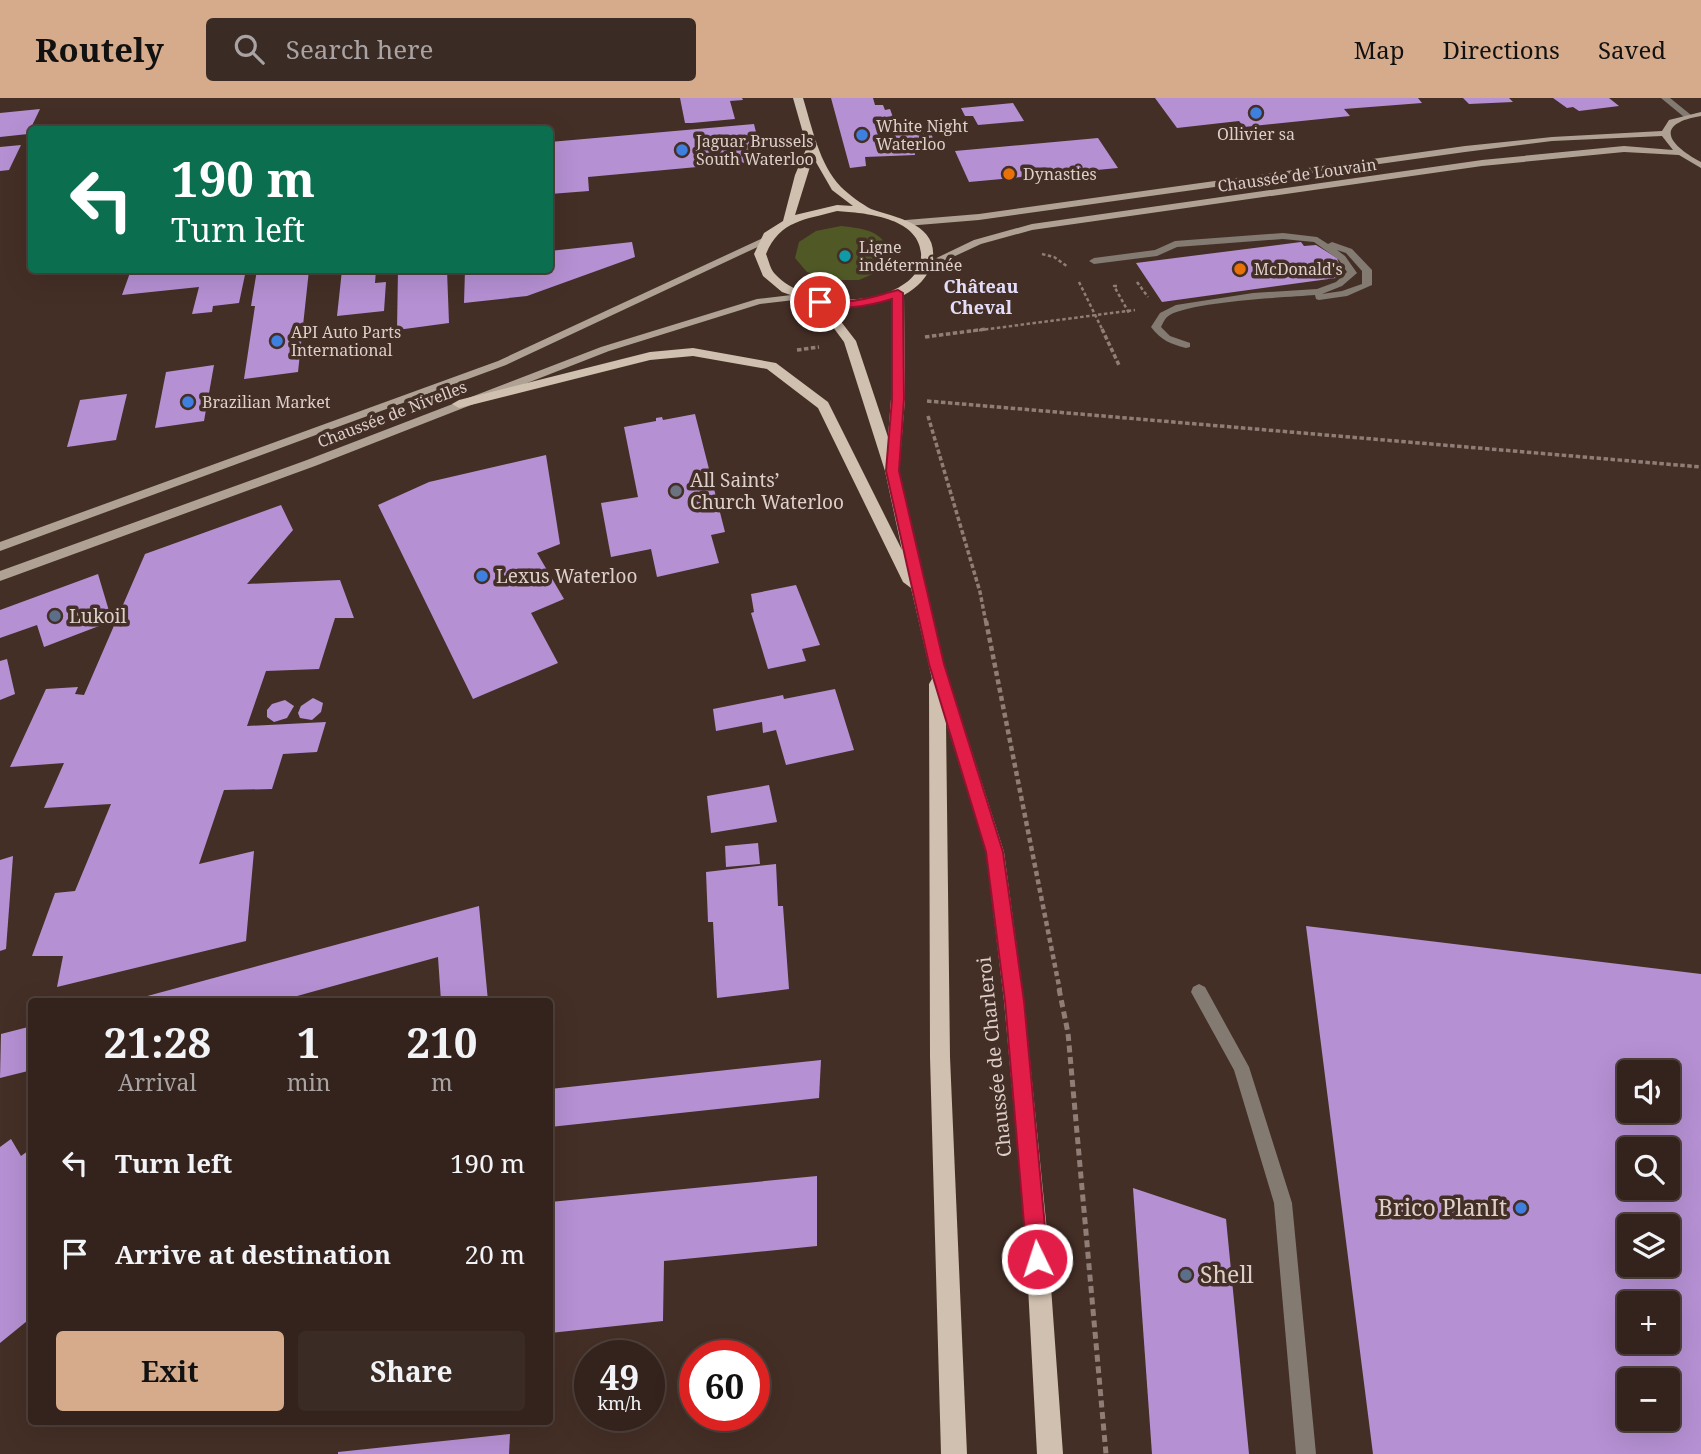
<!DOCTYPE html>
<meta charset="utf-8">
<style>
body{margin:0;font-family:"Noto Serif",serif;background:#3b2b25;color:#f1f3f6;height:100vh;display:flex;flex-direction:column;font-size:26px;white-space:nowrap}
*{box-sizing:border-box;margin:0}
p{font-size:23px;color:#a9a4a3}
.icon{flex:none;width:38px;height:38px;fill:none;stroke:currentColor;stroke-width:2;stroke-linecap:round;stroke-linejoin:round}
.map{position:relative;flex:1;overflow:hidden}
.drawer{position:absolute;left:28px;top:900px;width:525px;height:427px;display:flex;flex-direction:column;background:#33231c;border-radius:7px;box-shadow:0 7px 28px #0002,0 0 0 2px #4e403b}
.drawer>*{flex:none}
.top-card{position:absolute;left:28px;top:28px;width:525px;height:147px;border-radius:7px;box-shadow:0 7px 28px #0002,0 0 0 2px #4e403b;background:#0b6e4f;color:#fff;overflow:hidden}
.controls{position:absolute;left:1617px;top:962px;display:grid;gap:14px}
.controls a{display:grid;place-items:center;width:63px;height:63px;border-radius:7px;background:#33231c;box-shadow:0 7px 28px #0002,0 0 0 2px #4e403b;font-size:35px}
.speed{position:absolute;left:574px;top:1242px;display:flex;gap:14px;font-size:35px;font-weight:700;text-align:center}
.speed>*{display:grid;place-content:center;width:91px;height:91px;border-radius:50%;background:#33231c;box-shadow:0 7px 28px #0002,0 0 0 2px #4e403b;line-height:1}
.speed small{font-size:18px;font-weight:400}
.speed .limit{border:10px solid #d22;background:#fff;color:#111}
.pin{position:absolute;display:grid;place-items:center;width:60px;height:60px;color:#fff;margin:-30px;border:4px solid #fff;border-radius:50%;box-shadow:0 2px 7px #0007}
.me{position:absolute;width:77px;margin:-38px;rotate:356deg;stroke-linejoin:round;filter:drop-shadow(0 0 5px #0008)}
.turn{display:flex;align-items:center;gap:24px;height:147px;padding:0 28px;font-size:32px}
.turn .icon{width:91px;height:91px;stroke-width:2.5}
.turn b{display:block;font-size:49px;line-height:60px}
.eta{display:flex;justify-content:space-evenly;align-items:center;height:119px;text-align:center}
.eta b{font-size:42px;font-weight:700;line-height:49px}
.primary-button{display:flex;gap:14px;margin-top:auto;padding:14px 28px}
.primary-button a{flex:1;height:80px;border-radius:7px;background:#d6ab8b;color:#111;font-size:28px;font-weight:700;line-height:80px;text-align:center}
.primary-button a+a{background:#3b2b25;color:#f1f3f6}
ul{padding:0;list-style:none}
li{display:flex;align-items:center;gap:21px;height:91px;padding:0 28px}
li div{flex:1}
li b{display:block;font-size:26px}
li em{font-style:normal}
header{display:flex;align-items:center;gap:42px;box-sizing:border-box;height:98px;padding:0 35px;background:#d6ab8b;color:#111}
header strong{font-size:33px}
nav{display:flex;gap:38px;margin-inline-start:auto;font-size:24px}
.search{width:490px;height:63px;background:#3b2b25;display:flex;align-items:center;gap:18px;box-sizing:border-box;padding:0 24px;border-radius:7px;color:#a9a4a3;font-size:26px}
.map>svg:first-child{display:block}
.green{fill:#505926}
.building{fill:#b590d3;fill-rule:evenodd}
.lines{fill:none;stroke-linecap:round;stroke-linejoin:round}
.path-far3{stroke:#907e76;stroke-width:2.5;stroke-dasharray:3.5 2.5;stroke-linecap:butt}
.path-far2{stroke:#907e76;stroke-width:3.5;stroke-dasharray:4.5 2.5;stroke-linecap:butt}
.path-far1{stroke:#907e76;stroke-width:4.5;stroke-dasharray:5 3.5;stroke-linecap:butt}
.path{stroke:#907e76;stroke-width:5;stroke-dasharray:7 4.5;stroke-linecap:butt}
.service{fill:#837b72;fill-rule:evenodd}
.minor{fill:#837b72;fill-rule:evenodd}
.secondary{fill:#afa295;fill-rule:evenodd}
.primary{fill:#d0c0af;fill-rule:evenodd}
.route{fill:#e11d48;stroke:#92132f;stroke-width:2}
.shop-dot{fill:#3f7fe0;stroke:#442f26;stroke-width:2.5}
.food-dot{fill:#e8710a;stroke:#442f26;stroke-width:2.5}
.culture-dot{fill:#0f9aa8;stroke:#442f26;stroke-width:2.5}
.worship-dot{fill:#6b7280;stroke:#442f26;stroke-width:2.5}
.service-dot{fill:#5c6f8a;stroke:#442f26;stroke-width:2.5}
.labels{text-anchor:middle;stroke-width:7;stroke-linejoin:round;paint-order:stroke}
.far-poi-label{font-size:16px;fill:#ddcfc9;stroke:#442f26;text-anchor:start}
.far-street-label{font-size:16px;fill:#ddcfc9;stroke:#442f26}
.far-neighbourhood-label{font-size:18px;font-weight:bold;fill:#e3ddfa;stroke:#442f26}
.poi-label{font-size:19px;fill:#ddcfc9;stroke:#442f26;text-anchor:start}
.street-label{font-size:19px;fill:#ddcfc9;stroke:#442f26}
.near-poi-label{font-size:23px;fill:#ddcfc9;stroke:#442f26;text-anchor:end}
</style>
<header>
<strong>Routely</strong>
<div class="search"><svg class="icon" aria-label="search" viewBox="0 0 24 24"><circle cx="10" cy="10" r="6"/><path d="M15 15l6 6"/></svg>Search here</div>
<nav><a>Map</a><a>Directions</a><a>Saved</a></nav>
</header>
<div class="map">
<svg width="1701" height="1356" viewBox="0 0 1701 1356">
<rect width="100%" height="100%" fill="#442f26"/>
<path class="green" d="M841,128C866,131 882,132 891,157L882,172L859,182H831L807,174L795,160L799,144L816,133Z"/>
<g class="building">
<polygon points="680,0 742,0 743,2 730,3 735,21 692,25 685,25"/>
<polygon points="831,0 873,0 875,7 883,7 885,12 890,11 899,36 931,35 935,46 915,52 915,57 865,59 866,68 850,70"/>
<polygon points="1155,0 1418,0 1422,5 1344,11 1350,18 1244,29 1239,23 1177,30"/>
<polygon points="1463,0 1509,0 1513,4 1469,6"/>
<polygon points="1553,0 1609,0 1619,8 1579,13 1573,9 1567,10"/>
<polygon points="1013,5 1024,23 978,27 973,18 965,18 961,10"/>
<polygon points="40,11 28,36 0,39 0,15"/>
<polygon points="345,26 344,32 300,32 300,30"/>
<polygon points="754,26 763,63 588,79 589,93 550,96 550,44"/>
<polygon points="1098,40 1118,70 969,84 955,53"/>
<polygon points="21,47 9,72 0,73 0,49"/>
<polygon points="632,144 635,159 527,198 464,205 465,172 550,172 550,153"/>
<polygon points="1301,144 1304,148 1316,147 1337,160 1340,168 1340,175 1333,176 1336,180 1162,204 1136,165"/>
<polygon points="131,172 246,172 239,205 213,208 212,214 192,216 199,189 122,197"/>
<polygon points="257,172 309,172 298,274 244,281 255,208 251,208"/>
<polygon points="342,172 376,172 375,185 386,184 384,213 337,218"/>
<polygon points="398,172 447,172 449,225 397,232"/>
<polygon points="214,267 204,323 155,330 166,274"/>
<polygon points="127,296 116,342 67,349 80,302"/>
<polygon points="695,316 725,434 711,437 719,465 657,479 651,451 611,459 601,405 638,399 624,329 656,323 656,320 662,319 663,322"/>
<polygon points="546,357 560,446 537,455 564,501 531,515 558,565 473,601 378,407 429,384"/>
<polygon points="281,407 293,432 247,486 340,482 354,520 335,520 319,571 266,573 247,628 326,624 317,654 283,656 272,691 224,692 199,766 254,753 246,843 57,889 63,858 32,858 55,795 75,793 111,706 44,710 64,665 10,669 46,591 78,589 75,596 84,597 145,456"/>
<polygon points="98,476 112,523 44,549 37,527 0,540 0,512"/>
<polygon points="796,487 820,547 802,551 806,563 768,571 751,515 754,514 751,496"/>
<polygon points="7,561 15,596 0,602 0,563"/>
<polygon points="835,591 854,652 786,667 776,632 763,635 762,624 716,633 713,611 783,597 784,601"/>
<polygon points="313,600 323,605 321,614 312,622 300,620 298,615 301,608"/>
<polygon points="285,602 294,608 287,620 274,624 267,619 267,612 272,606"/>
<polygon points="769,687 777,724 711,735 707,698"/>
<polygon points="758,745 760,766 726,769 725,748"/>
<polygon points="13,758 6,851 0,853 0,762"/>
<polygon points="776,766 778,808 783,808 789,891 717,900 713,824 708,824 706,774"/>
<polygon points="479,808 488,903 441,903 438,859 279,903 129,903"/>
<path d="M1306,828L1701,876V1356H1373ZM1629,975H1668V1013H1629ZM1629,1052H1668V1090H1629ZM1629,1129H1668V1167H1629ZM1629,1206H1668V1244H1629ZM1629,1283H1668V1321H1629Z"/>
<polygon points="32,928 32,972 0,980 1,936"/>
<polygon points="821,962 819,1000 550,1029 550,991"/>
<polygon points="11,1041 21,1058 32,1050 32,1219 0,1245 0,1049"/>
<polygon points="817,1078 817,1148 664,1163 663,1223 550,1235 550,1104"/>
<polygon points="1133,1090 1226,1121 1249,1356 1152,1356"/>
<polygon points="510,1336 509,1356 338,1356 338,1354"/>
</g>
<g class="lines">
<g class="path-far3">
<polyline points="1042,156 1054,159 1068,169"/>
<polyline points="1079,184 1103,233"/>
<polyline points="1137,184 1148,199"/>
<polyline points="1117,188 1114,188 1129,215"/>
<polyline points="973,233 1135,212"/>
</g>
<g class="path-far2">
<polyline points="1102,231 1119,267"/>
<polyline points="925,239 986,231"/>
<polyline points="797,252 819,249"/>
<polyline points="927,303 1701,369"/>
<polyline points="928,318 980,494 986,525"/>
</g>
<polyline class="path-far1" points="986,523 1060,893"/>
<polyline class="path" points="1059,891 1068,935 1106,1356"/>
<path class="service" d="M1283,135L1317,139L1328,146L1332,144L1352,151L1372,172V187L1347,198L1319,202L1316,201L1315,197C1289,199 1183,204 1167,219C1164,222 1163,225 1161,229L1170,238L1190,245V249L1186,250C1170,246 1161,242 1151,229L1160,215L1176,207L1253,195L1317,191L1336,184L1347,174L1339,162L1314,144L1283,141L1177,149L1157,158L1094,166L1089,163L1094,160L1155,152L1175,143ZM1337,152L1346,155L1362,173V186L1342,193L1322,196L1342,188L1357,175L1345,158Z"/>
<g class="minor">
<polygon points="1661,0 1670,0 1691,17 1684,19"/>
<polygon points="1199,886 1205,889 1249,969 1292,1105 1316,1356 1296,1356 1274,1105 1234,972 1191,894 1193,889"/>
</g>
<g class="secondary">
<path d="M1701,14V18C1653,26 1669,47 1701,64V70L1679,57L1624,54L1482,68L1032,132L981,146L927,171L924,170V166L974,142L1032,126L1482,62L1624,48L1673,52L1662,38L1552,43L1465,54L979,122L906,128L901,125L906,122L979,116L1465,48L1552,39L1662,33L1669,22Z"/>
<polygon points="763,140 768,143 766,145 506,267 0,453 0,444 498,263"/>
<polygon points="800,196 805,199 803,201 760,206 609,253 315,368 0,483 0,473 307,362 601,249 757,201"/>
</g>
<path class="primary" d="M793,0H803C812,29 819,66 841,89C848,96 863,107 871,111C896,120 941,126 932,165C928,179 917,190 904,197L905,301L900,362L897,366L944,566L1004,754L1024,903L1047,1133L1063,1356H1037L1025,1133L1004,903L986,754L946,624L950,959L967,1356H941L930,959L929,586L932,581L911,490L903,484L818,310L767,271L693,258L650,262L459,310L452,306L459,302L650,254L693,250L776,265L828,304L902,452L885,373L844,244L816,206L782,194L763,178L754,156L764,135L783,123L795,77L807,49ZM813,59L832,92L853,108L837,107L795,117ZM837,113C865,115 918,119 921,155C922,168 915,179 904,186C871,210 802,206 775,176C770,171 769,163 766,156C780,122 805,122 837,113ZM892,201L891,301L888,339L856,243L829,208L850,209Z"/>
</g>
<path class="route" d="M898,192L903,195L904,301L899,373L944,566L1003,754L1024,903L1048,1161L1045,1168L1037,1171L1030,1168L1027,1161L1005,903L986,754L929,566L886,373L892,301V201C873,207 831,216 814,204C823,198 836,203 847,203C865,203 881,196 898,192Z"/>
<g class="shop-dot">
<circle cx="1256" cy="15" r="7"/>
<circle cx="862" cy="37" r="7"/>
<circle cx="682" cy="52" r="7"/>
<circle cx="277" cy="243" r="7"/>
<circle cx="188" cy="304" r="7"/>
<circle cx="482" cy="478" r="7"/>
<circle cx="1521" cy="1110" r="7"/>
</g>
<g class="food-dot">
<circle cx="1009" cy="76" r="7"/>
<circle cx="1240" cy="171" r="7"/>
</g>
<circle class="culture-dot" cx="845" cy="158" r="7"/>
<circle class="worship-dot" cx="676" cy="393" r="7"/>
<g class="service-dot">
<circle cx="55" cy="518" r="7"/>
<circle cx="1186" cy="1177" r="7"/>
</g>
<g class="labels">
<g class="far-poi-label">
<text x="876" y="34">White Night<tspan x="876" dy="18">Waterloo</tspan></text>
<text x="1256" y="42" text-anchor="middle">Ollivier sa</text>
<text x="696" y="49">Jaguar Brussels<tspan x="696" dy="18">South Waterloo</tspan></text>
<text x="1023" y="82">Dynasties</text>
<text x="859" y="155">Ligne<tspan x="859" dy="18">indéterminée</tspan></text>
<text x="1254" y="177">McDonald's</text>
<text x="291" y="240">API Auto Parts<tspan x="291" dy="18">International</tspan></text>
<text x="202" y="310">Brazilian Market</text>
</g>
<g class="far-street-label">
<text transform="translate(1297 77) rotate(-8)" y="6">Chaussée de Louvain</text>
<text transform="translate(392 316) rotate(-21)" y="6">Chaussée de Nivelles</text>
</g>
<g class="far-neighbourhood-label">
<text x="981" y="195">Château<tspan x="981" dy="21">Cheval</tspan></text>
</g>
<g class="poi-label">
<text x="690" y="389">All Saints’<tspan x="690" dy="22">Church Waterloo</tspan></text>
<text x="496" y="485">Lexus Waterloo</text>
<text x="69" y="525">Lukoil</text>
</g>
<g class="street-label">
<text transform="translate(994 959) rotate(-96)" y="7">Chaussée de Charleroi</text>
</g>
<g class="near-poi-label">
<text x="1507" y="1118">Brico PlanIt</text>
<text x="1200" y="1185" text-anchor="start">Shell</text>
</g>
</g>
</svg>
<div class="controls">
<a><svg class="icon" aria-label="sound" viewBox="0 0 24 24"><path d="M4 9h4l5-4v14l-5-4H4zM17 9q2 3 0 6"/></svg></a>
<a><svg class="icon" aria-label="search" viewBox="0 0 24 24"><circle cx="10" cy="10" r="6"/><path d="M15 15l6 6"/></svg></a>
<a><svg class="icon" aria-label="layers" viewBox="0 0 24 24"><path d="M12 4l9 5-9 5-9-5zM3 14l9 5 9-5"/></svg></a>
<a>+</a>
<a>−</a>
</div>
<div class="speed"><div>49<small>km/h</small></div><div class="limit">60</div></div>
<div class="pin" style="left:820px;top:204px;background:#d93025"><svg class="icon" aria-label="arrive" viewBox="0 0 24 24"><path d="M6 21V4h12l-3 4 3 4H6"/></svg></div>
<svg class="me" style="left:1037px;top:1161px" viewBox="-20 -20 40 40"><circle r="17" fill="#e11d48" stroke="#fff" stroke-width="3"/><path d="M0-11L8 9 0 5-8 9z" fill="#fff"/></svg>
<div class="top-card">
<div class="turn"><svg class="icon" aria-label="left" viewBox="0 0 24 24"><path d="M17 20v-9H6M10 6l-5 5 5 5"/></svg><div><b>190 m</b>Turn left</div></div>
</div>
<section class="drawer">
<div class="eta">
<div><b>21:28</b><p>Arrival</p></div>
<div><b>1</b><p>min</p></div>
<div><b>210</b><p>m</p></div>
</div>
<ul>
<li><svg class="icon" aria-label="left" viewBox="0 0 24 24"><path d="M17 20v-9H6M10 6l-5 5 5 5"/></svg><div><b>Turn left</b></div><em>190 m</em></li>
<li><svg class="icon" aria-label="arrive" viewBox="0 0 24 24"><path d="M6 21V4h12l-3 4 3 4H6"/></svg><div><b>Arrive at destination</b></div><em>20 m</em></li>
</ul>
<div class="primary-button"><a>Exit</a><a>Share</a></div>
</section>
</div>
